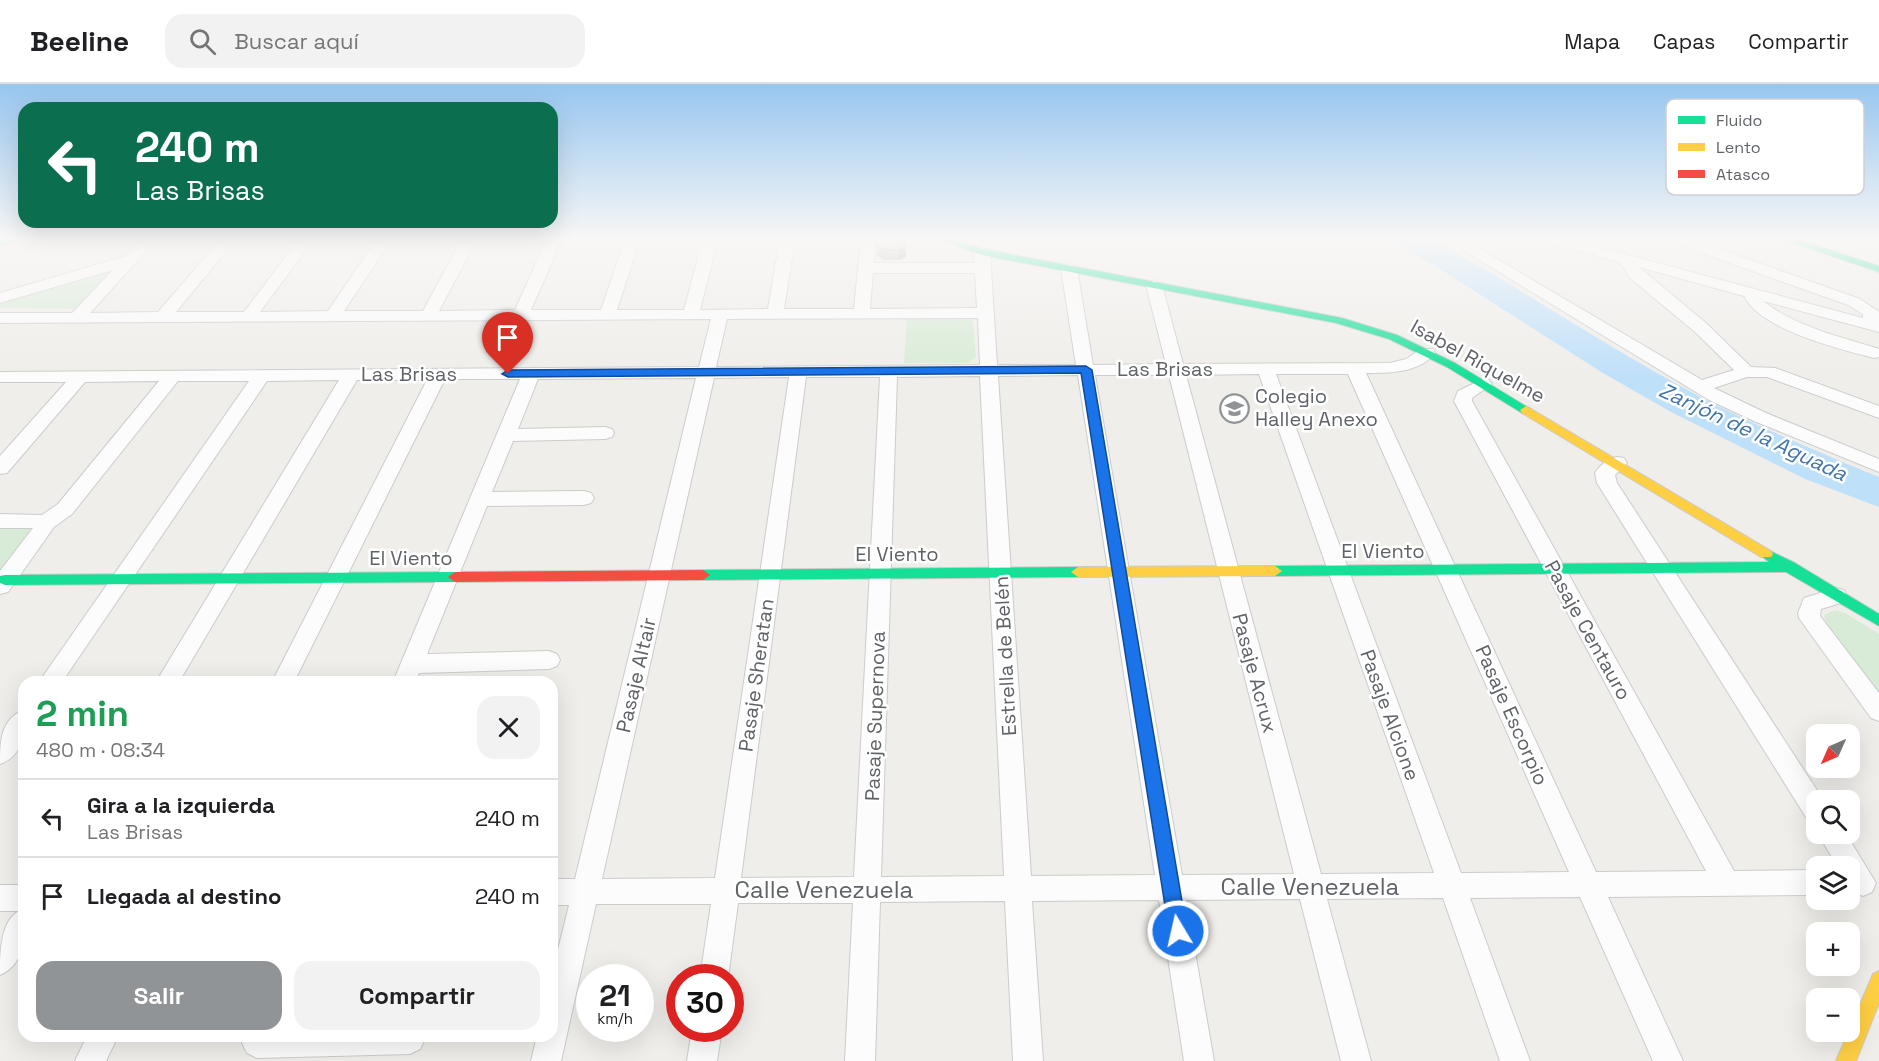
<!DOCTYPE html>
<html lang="es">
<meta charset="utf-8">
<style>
body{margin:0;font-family:"Space Grotesk",sans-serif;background:#f2f2f2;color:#202124;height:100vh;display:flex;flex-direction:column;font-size:22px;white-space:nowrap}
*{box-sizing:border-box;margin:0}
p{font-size:20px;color:#757577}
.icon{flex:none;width:33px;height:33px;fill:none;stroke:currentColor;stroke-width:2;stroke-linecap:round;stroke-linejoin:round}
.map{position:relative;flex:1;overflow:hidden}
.panel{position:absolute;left:18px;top:592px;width:540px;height:366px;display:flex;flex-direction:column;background:#fff;border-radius:18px;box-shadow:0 6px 24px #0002}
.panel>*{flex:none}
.top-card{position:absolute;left:18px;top:18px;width:540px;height:126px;border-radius:18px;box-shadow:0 6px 24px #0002;background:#0b6e4f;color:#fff;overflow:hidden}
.needle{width:39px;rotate:225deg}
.fabs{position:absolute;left:1806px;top:640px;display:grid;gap:12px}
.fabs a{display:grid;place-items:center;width:54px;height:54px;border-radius:12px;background:#fff;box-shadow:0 6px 24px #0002;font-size:30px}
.speed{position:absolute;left:576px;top:880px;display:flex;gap:12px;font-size:30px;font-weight:700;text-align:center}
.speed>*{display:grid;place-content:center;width:78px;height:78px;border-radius:50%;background:#fff;box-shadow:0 6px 24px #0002;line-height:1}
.speed small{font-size:15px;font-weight:400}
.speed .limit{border:9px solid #d22;background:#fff;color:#111}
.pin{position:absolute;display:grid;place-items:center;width:51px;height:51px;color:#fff;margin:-62px -26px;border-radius:50% 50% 50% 0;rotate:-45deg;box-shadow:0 0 6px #0007}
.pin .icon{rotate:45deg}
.me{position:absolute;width:66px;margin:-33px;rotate:351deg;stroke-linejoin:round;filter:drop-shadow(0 0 4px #0008)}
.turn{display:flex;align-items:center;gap:21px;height:126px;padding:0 18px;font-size:27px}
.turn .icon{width:78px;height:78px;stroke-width:2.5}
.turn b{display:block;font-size:42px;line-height:51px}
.round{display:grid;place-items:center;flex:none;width:63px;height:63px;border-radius:18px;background:#f2f2f2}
.summary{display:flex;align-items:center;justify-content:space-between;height:102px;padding:0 18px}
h1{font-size:36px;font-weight:800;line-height:45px;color:#1e9e55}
.primary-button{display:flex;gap:12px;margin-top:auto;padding:12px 18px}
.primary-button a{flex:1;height:69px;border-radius:18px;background:#919496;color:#fff;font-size:24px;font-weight:800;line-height:69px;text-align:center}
.primary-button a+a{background:#f2f2f2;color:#202124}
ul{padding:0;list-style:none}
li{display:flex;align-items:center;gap:18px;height:78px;padding:0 18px;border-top:2px solid #e0e0e0}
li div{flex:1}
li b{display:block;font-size:22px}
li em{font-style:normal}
header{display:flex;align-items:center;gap:36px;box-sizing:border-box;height:84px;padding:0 30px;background:#fff;border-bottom:2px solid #e0e0e0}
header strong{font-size:28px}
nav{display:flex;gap:33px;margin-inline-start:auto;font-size:21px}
.search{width:420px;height:54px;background:#f2f2f2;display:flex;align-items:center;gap:15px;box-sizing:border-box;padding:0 21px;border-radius:18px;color:#757577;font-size:22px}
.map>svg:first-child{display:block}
.green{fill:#d8ebd6}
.water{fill:#bfe0f9}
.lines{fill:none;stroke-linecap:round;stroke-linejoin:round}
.street-casing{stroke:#cbcccc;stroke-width:2}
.fast-casing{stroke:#cacacb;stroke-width:2}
.slow-casing{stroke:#cacacb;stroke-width:2}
.jam-casing{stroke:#cacacb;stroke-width:2}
.street{fill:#fdfcfc;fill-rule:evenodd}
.fast{fill:#16e098;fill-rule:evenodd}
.slow{fill:#ffcf43;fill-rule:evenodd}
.jam{fill:#f24e42;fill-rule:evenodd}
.wall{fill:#b8b7b5}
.shaded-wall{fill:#969594}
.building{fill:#d6d5d3;stroke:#969594;stroke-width:1.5}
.route{fill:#1a73e8;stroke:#114b97;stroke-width:1.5}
.labels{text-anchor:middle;stroke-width:5;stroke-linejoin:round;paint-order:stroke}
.street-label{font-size:20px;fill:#5f6368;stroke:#fff}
.poi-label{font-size:20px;fill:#5f6368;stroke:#fff;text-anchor:start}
.water-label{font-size:21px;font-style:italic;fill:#4174aa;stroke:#fff}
.near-street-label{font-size:24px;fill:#5f6368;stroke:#fff}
.key{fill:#fff;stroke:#cfd0d2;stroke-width:1.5}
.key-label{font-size:16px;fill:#5f6368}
</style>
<header>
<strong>Beeline</strong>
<div class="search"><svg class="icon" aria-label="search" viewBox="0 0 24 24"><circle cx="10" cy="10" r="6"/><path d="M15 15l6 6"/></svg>Buscar aquí</div>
<nav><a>Mapa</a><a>Capas</a><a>Compartir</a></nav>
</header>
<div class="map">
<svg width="1879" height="977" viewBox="0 0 1879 977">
<rect width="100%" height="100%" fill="#efeeea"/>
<g class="green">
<polygon points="115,185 78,225 0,224 0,219"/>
<polygon points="907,235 973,236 976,273 968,279 904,279"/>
<polygon points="28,442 32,451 0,490 0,443"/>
<polygon points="1835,526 1845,529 1879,550 1879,615 1826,538 1824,531"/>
</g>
<path class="water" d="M1387,155H1433L1440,159C1528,210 1614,267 1704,315C1761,344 1820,369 1879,393V423L1805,395L1671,328L1603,289L1432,180Z"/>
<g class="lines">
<defs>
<g id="street">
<path d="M141,155H157L90,229L158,228L221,155H236L176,228H244L299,155H314L260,228L328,227L377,155H392L344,227H423L462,155H477L439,227L515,226L547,155H562L531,226H601L625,155H640L617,226H684L703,155H718L700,226L768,225L780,155H795L784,225H854L861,155H875L874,179H975L974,168L977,165H987L990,168L997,281H1076L1061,185L1069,180L1077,185L1093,281L1166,280L1146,201L1154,196L1162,201L1183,280L1390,279L1406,275L1421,265H1433L1435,269C1420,289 1389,289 1366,289L1596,788L1706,787L1454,317L1458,307L1483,295L1489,296L1492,300L1472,314V317L1734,787L1816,786V811L1608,813L1683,977H1653L1580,813L1470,814L1530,977H1500L1443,814L1327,815L1371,977H1341L1300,815L1186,816L1214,977H1184L1159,816L1032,817L1043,977H1013L1005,817L880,818L875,977H845L853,819H738L728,894H700L711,820H596L561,977H531L537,952H552V890L569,821H552V795H575L696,294L538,295L518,345L605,343L612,345L614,349L612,353L605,355L513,357L492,408L584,407L591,409L594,414L591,419L584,421L487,422L427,570L549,567L557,570L560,576L557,582L549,585L419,589L415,598H393L520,295H445L294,598H272L427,296H357L179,598H156L339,296L267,297L62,598H39L249,297H178L72,430L54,443L8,508L0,510V487L33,444H0V430L42,431L58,420L159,297L85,298L7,389L0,390V372L66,298H0V288L699,283L711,235L0,239V229H72L113,186L0,219V209L126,172ZM873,189H975L977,224L870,225ZM978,234L980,281L716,283L727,235ZM1259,290L1434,789L1321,790L1186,291ZM1276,290H1348L1569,788L1461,789ZM1078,291L1155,791L1031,792L998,292ZM1095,291H1169L1294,790L1182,791ZM980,292L1004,792L881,793L897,293ZM789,293L715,794L602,795L714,294ZM806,293H880L854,793L741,794Z"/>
<path d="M1445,155H1463L1702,296L1734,286L1695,248L1630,194L1620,178L1545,158L1543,155H1568L1863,234V230L1848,221L1671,158L1669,155H1691L1860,215L1879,228V248L1763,217C1796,243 1840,253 1879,265V273L1874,274C1839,265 1761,246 1744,212L1639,183L1707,240L1751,283L1775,284L1879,322V334L1767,293H1747L1714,304L1766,329L1879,375V388L1754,337L1709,316Z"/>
<path d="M1617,373L1624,374L1627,379L1615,391L1617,399L1824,717H1816V738L1807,735L1597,399L1595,389C1600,381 1608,375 1617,373Z"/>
<polygon points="1836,504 1844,506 1847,512 1844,518 1821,525 1820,532 1879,609 1879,637 1871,634 1799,534 1798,529 1804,514"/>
<path d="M24,626C24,648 24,672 0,680C0,659 0,635 24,626Z"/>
<path d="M1818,750H1846L1876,799L1872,808L1863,812C1848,806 1850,798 1850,783H1838Z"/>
<path d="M0,801H24C24,831 33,877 0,891C0,871 0,837 19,827H0Z"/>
<polygon points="692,945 722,945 717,977 687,977"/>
<polygon points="87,952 118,952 106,977 75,977"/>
<polygon points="245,952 424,952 425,955 420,965 410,970 257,974 247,969 242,959"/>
</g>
<g id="fast">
<polygon points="18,155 16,157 0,162 0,156"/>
<polygon points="937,155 953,155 984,165 1342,234 1397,251 1455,279 1532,326 1526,330 1522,329 1447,283 1389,255 1336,239 982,171"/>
<polygon points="1781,155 1797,155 1879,182 1879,188"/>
<polygon points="1766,465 1795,479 1879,530 1879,542 1786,488 1275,492 1268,487 1275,482 1769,478 1759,470"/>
<polygon points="1078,483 1085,488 1078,493 703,496 696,491 703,486"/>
<polygon points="455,488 462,493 455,498 5,501 0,499 0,492 5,491"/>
</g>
<g id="slow">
<polygon points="1526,322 1771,467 1773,470 1771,473 1761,473 1522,329 1520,326"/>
<polygon points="1275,482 1282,487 1275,492 1078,493 1071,488 1078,483"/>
<polygon points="1879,887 1879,919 1856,977 1836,977 1873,890"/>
</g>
<polygon id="jam" points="703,486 710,491 703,496 455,498 448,493 455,488"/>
</defs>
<use href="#street" class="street-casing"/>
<use href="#fast" class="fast-casing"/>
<use href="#slow" class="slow-casing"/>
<use href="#jam" class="jam-casing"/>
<use href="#street" class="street"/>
<use href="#fast" class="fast"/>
<use href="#slow" class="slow"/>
<use href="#jam" class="jam"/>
</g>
<polygon class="wall" points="904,155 906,173 899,176 884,176 877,172 876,161"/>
<polygon class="shaded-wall" points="905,162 906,173 899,176 899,166"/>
<polygon class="building" points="876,155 904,155 905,162 899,166 884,166 876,161"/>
<linearGradient id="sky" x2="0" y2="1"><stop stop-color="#97c6ef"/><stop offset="0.53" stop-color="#f8f7f6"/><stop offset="1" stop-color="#f8f7f6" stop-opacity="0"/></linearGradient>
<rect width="1879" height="292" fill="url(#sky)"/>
<polygon class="route" points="1086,282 1092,286 1187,847 1185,853 1178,856 1172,853 1169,847 1081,289 508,293 502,290 508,286"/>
<defs>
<symbol id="school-ring" viewBox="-11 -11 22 22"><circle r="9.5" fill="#fff" stroke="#919496" stroke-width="1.5"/><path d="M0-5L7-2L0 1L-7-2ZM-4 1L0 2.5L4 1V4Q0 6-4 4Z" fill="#919496"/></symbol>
</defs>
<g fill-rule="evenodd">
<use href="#school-ring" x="1218" y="308" width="33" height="33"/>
</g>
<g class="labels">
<g class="street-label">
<text transform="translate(1478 277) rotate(29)" y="7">Isabel Riquelme</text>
<text x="1165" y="292">Las Brisas</text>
<text x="409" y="297">Las Brisas</text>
<text x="1383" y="474">El Viento</text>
<text x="897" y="477">El Viento</text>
<text x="411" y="481">El Viento</text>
<text transform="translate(1588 546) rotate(61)" y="7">Pasaje Centauro</text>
<text transform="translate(1005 572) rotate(-93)" y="7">Estrella de Belén</text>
<text transform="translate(1255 589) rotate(75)" y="7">Pasaje Acrux</text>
<text transform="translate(636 591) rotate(-77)" y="7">Pasaje Altair</text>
<text transform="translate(756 591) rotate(-82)" y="7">Pasaje Sheratan</text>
<text transform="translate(1390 631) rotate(70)" y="7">Pasaje Alcione</text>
<text transform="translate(1512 631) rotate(66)" y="7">Pasaje Escorpio</text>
<text transform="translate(875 632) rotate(-88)" y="7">Pasaje Supernova</text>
</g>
<g class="poi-label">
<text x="1255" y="319">Colegio<tspan x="1255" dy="23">Halley Anexo</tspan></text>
</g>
<g class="water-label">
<text transform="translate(1753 348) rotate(25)" y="7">Zanjón de la Aguada</text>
</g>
<g class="near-street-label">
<text x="1310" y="811">Calle Venezuela</text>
<text x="824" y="814">Calle Venezuela</text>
</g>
</g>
<rect x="1666" y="15" width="198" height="96" rx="9" class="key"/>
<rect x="1678" y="32" width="27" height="8" fill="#16e098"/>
<rect x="1678" y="59" width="27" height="8" fill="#ffcf43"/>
<rect x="1678" y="86" width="27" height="8" fill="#f24e42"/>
<g class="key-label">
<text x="1716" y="42">Fluido</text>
<text x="1716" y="69">Lento</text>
<text x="1716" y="96">Atasco</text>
</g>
</svg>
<div class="fabs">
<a><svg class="needle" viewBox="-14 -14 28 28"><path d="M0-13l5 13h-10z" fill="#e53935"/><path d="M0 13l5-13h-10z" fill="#757577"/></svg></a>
<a><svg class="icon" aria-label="search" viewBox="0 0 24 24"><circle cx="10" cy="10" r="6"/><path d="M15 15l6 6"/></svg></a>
<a><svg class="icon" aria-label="layers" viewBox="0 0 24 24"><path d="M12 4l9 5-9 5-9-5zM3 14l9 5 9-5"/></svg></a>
<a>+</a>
<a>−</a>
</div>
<div class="speed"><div>21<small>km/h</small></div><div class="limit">30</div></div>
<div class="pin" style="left:508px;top:290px;background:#d93025"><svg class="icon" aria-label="arrive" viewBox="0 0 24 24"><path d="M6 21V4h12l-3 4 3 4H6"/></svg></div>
<svg class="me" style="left:1178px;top:847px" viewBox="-20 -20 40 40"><circle r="17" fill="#1a73e8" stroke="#fff" stroke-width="3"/><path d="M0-11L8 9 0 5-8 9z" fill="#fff"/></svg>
<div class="top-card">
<div class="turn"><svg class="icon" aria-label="left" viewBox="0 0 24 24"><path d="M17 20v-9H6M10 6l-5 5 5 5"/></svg><div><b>240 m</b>Las Brisas</div></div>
</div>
<section class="panel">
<div class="summary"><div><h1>2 min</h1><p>480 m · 08:34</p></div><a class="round"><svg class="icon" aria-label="close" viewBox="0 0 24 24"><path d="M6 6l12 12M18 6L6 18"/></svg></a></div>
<ul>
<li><svg class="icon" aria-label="left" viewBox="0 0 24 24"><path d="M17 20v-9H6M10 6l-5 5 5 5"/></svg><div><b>Gira a la izquierda</b><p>Las Brisas</p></div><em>240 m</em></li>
<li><svg class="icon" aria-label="arrive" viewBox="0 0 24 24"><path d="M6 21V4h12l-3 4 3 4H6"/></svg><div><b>Llegada al destino</b></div><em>240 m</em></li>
</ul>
<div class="primary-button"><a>Salir</a><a>Compartir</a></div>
</section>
</div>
